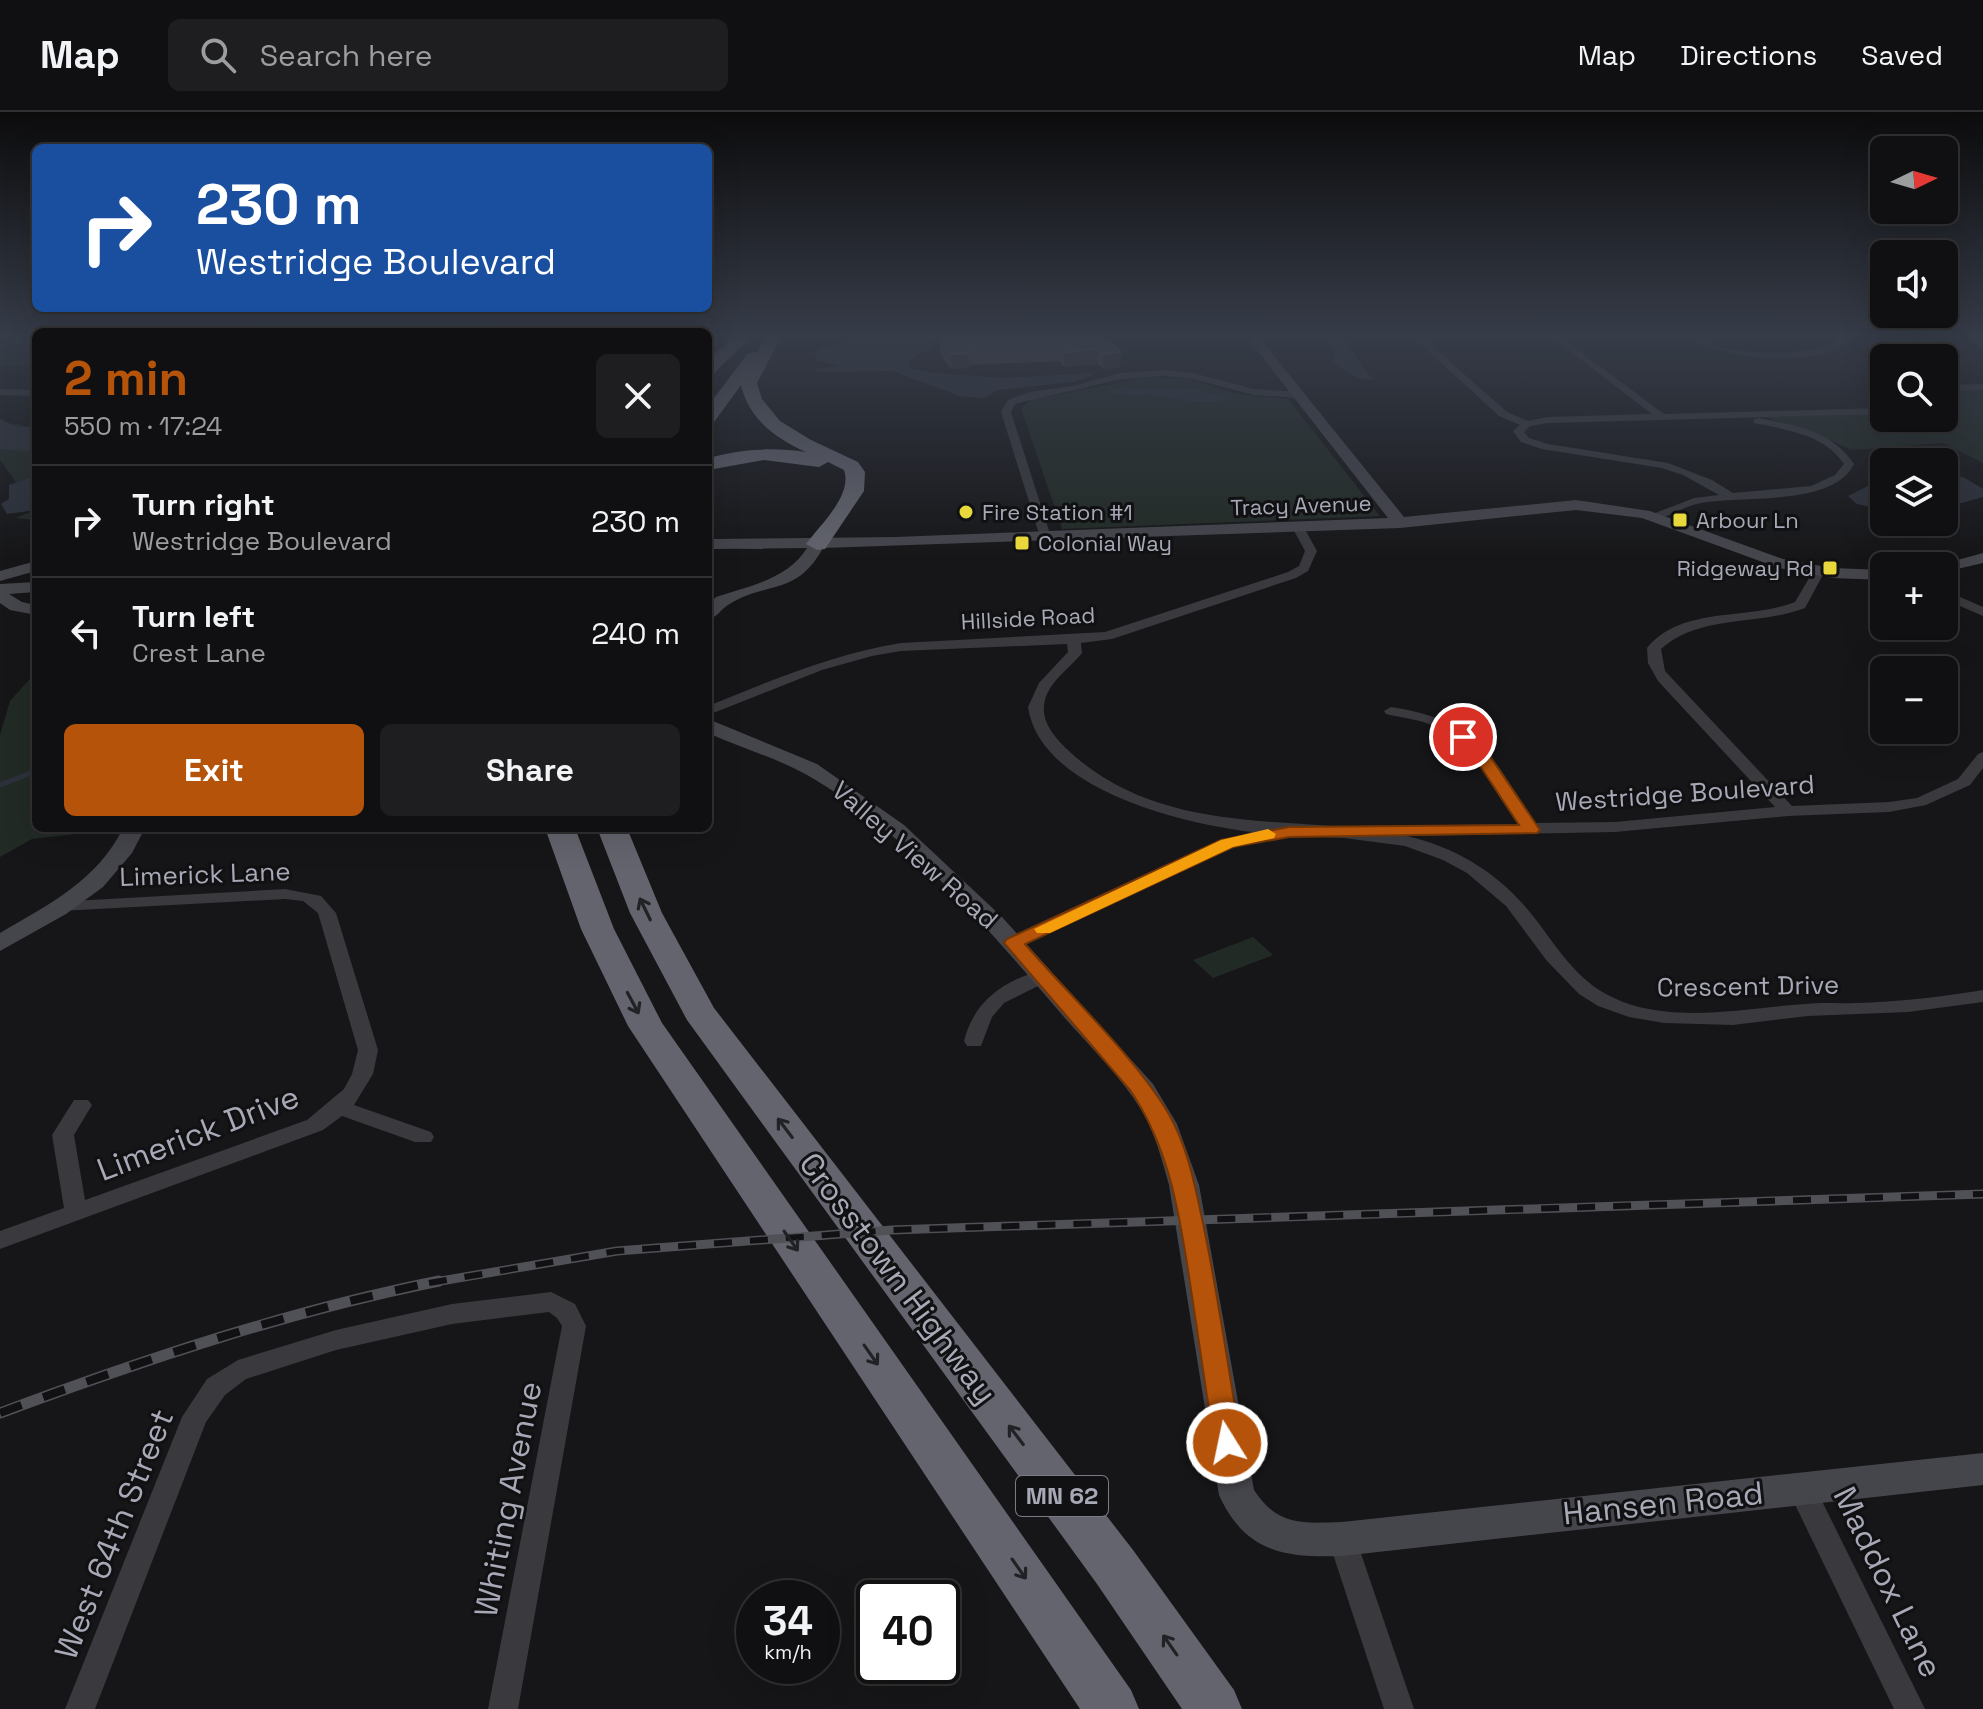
<!DOCTYPE html>
<meta charset="utf-8">
<style>
body{margin:0;font-family:"Space Grotesk",sans-serif;background:#1e1e20;color:#f1f3f6;height:100vh;display:flex;flex-direction:column;font-size:30px;white-space:nowrap}
*{box-sizing:border-box;margin:0}
p{font-size:26px;color:#9c9d9f}
.icon{flex:none;width:44px;height:44px;fill:none;stroke:currentColor;stroke-width:2;stroke-linecap:round;stroke-linejoin:round}
.map{position:relative;flex:1;overflow:hidden}
.panel{position:absolute;left:32px;top:216px;width:680px;height:504px;display:flex;flex-direction:column;background:#101012;border-radius:12px;box-shadow:0 8px 32px #0002,0 0 0 2px #303032}
.panel>*{flex:none}
.banner{position:absolute;left:32px;top:32px;width:680px;height:168px;border-radius:12px;box-shadow:0 8px 32px #0002,0 0 0 2px #303032;background:#1a4fa0;color:#fff;overflow:hidden}
.needle{width:52px;rotate:85deg}
.fabs{position:absolute;left:1870px;top:24px;display:grid;gap:16px}
.fabs a{display:grid;place-items:center;width:88px;height:88px;border-radius:12px;background:#101012;box-shadow:0 8px 32px #0002,0 0 0 2px #303032;font-size:40px}
.speed{position:absolute;left:736px;top:1468px;display:flex;gap:16px;font-size:40px;font-weight:700;text-align:center}
.speed>*{display:grid;place-content:center;width:104px;height:104px;border-radius:50%;background:#101012;box-shadow:0 8px 32px #0002,0 0 0 2px #303032;line-height:1}
.speed small{font-size:20px;font-weight:400}
.speed .limit{border:4px solid #111;border-radius:12px;background:#fff;color:#111}
.pin{position:absolute;display:grid;place-items:center;width:68px;height:68px;color:#fff;margin:-34px;border:4px solid #fff;border-radius:50%;box-shadow:0 2px 8px #0007}
.me{position:absolute;width:88px;margin:-44px;rotate:350deg;stroke-linejoin:round;filter:drop-shadow(0 0 6px #0008)}
.turn{display:flex;align-items:center;gap:28px;height:168px;padding:0 32px;font-size:36px}
.turn .icon{width:104px;height:104px;stroke-width:2.5}
.turn b{display:block;font-size:56px;line-height:68px}
.round{display:grid;place-items:center;flex:none;width:84px;height:84px;border-radius:12px;background:#1e1e20}
.overview{display:flex;align-items:center;justify-content:space-between;height:136px;padding:0 32px}
h1{font-size:48px;font-weight:700;line-height:60px;color:#b45309}
.action{display:flex;gap:16px;margin-top:auto;padding:16px 32px}
.action a{flex:1;height:92px;border-radius:12px;background:#b45309;color:#fff;font-size:32px;font-weight:700;line-height:92px;text-align:center}
.action a+a{background:#1e1e20;color:#f1f3f6}
ul{padding:0;list-style:none}
li{display:flex;align-items:center;gap:24px;height:112px;padding:0 32px;border-top:2px solid #303032}
li div{flex:1}
li b{display:block;font-size:30px}
li em{font-style:normal}
header{display:flex;align-items:center;gap:48px;box-sizing:border-box;height:112px;padding:0 40px;background:#101012;border-bottom:2px solid #303032}
header strong{font-size:38px}
nav{display:flex;gap:44px;margin-inline-start:auto;font-size:28px}
.search{width:560px;height:72px;background:#1e1e20;display:flex;align-items:center;gap:20px;box-sizing:border-box;padding:0 28px;border-radius:12px;color:#9c9d9f;font-size:30px}
.map>svg:first-child{display:block}
.green{fill:#222a25}
.water{fill:#2d313b}
.lines{fill:none;stroke-linecap:round;stroke-linejoin:round}
.stream-far1{stroke:#2d313b;stroke-width:4}
.stream{stroke:#2d313b;stroke-width:5}
.street{fill:#39393e;fill-rule:evenodd}
.secondary{fill:#45454c;fill-rule:evenodd}
.highway{fill:#63646d;fill-rule:evenodd}
.rail-far1-casing{stroke:#505057;stroke-width:9}
.rail-casing{stroke:#505057;stroke-width:11}
.rail-far1{stroke:#111113;stroke-width:6;stroke-dasharray:18;stroke-linecap:butt}
.rail{stroke:#111113;stroke-width:8;stroke-dasharray:23;stroke-linecap:butt}
.wall{fill:#48474d}
.shaded-wall{fill:#302f33}
.building{fill:#535258;stroke:#606067;stroke-width:2}
.oneway{stroke:#212225}
.route{fill:#b45309;stroke:#753606;stroke-width:2}
.slow{fill:#f59e0b}
.poi-dot{fill:#e9d83c;stroke:#111113;stroke-width:3}
.labels{text-anchor:middle;stroke-width:6;stroke-linejoin:round;paint-order:stroke}
.far-street-label{font-size:22px;fill:#a8a9b7;stroke:#111113}
.far-poi-label{font-size:22px;fill:#a8a9b7;stroke:#111113;text-anchor:start}
.shield{fill:#111113;stroke:#7b7b86;stroke-width:2}
.shield-label{font-size:24px;font-weight:bold;fill:#a8a9b7}
.street-label{font-size:26px;fill:#a8a9b7;stroke:#111113}
.near-street-label{font-size:32px;fill:#a8a9b7;stroke:#111113}
</style>
<header>
<strong>Map</strong>
<div class="search"><svg class="icon" aria-label="search" viewBox="0 0 24 24"><circle cx="10" cy="10" r="6"/><path d="M15 15l6 6"/></svg>Search here</div>
<nav><a>Map</a><a>Directions</a><a>Saved</a></nav>
</header>
<div class="map">
<svg width="1983" height="1597" viewBox="0 0 1983 1597">
<rect width="100%" height="100%" fill="#161618"/>
<g class="green">
<polygon points="0,224 36,224 36,253 0,254"/>
<polygon points="1149,265 1189,267 1237,282 1288,287 1380,404 1062,417 1021,296 1031,288"/>
<polygon points="1983,276 1983,351 1944,331 1852,338 1814,321 1765,305 1884,301 1884,306 1944,306 1944,278"/>
<polygon points="17,312 36,317 36,408 15,406 36,398 0,348 0,314"/>
<polygon points="36,560 36,716 112,718 32,727 0,745 0,623 10,589"/>
<polygon points="1253,825 1273,843 1213,866 1193,848"/>
</g>
<g class="water">
<polygon points="877,224 938,224 934,225 930,238 919,241 908,251 910,256 934,261 1004,266 1098,261 1074,270 998,278 984,286 959,284 893,259 815,260 816,257 838,254 816,248 815,240 821,236"/>
<path d="M1320,224H1338L1343,227L1373,268C1358,268 1343,259 1332,249L1337,237Z"/>
<path d="M1123,276C1155,282 1201,271 1227,288C1192,294 1184,286 1153,283C1138,282 1123,286 1109,279Z"/>
<polygon points="0,307 17,315 36,315 36,340 0,337"/>
<polygon points="1884,358 1884,398 1857,392 1848,384 1870,373"/>
<polygon points="1944,360 1965,366 1983,377 1983,385 1944,396"/>
<polygon points="36,364 36,398 7,402 1,392 9,387 9,373"/>
</g>
<g class="lines">
<polyline class="stream-far1" points="36,565 36,575"/>
<polyline class="stream" points="0,673 36,659"/>
<g class="street">
<path d="M1412,224H1421L1507,300L1528,309L1548,305L1652,302L1550,224H1559L1664,302L1884,296V302L1548,311L1530,314L1524,320L1529,326L1548,332L1668,351L1712,368L1733,381L1811,374L1835,363L1844,352C1824,322 1787,318 1754,311V307L1758,306C1795,313 1832,319 1854,352C1833,395 1743,383 1701,391C1685,394 1670,404 1654,409L1648,405L1650,403L1694,386L1719,383L1683,363L1662,356L1542,337L1521,330L1513,319L1520,313L1499,304Z"/>
<path d="M1688,224C1702,223 1710,232 1723,236C1752,243 1812,243 1838,230L1835,224H1841L1847,231C1814,256 1720,248 1688,224Z"/>
<polygon points="1964,224 1974,224 1983,229 1983,236"/>
<polygon points="1166,258 1193,261 1254,277 1299,280 1304,283 1299,286 1254,283 1193,267 1166,264 1121,267 1015,292 1011,300 1051,425 1041,428 1001,300 1008,288 1030,280 1073,274 1121,261"/>
<polygon points="1983,272 1983,278 1944,279 1944,273"/>
<polygon points="0,277 36,278 36,284 0,283"/>
<path d="M1298,411L1302,412L1317,439L1308,459L1296,466L1112,527L1081,531L1082,541C1070,556 1050,569 1045,588C1039,609 1056,627 1070,640C1160,722 1278,704 1389,720L1390,715L1396,714L1519,712C1496,676 1476,631 1434,614C1419,607 1402,606 1386,602L1384,599L1391,595C1480,609 1490,642 1535,711L1615,710L1775,695L1658,569L1648,551L1647,536C1683,493 1747,509 1795,490L1815,456H1823L1825,459L1805,496C1758,514 1700,502 1661,537L1665,559L1792,694L1889,690L1917,686L1958,667L1978,642L1983,640V656L1970,673L1926,693L1889,700L1788,704L1615,720L1407,724C1458,736 1500,762 1533,804C1552,828 1568,855 1592,873C1653,918 1738,896 1806,892C1823,890 1839,892 1855,891C1898,890 1941,885 1983,878V890L1908,900L1808,904L1733,913L1664,911L1629,905L1598,894L1579,882L1547,849L1506,794L1467,761L1443,748L1405,734L1344,726L1274,723L1233,736L1013,837L1006,835L1004,831L1006,827L1221,728L1252,720C1184,712 1040,678 1028,595L1039,571L1068,540L1067,532L901,539L872,544L822,558L708,603V594C772,568 833,542 901,531L1105,520L1288,460L1299,454L1305,439L1292,415Z"/>
<polygon points="1944,478 1983,495 1983,504 1944,487"/>
<polygon points="285,777 321,784 336,801 378,938 373,962 354,993 431,1020 434,1025 431,1030 415,1030 342,1004 323,1018 0,1137 0,1119 64,1096 52,1023 74,988 88,988 92,993 74,1023 85,1088 307,1008 344,977 352,962 358,938 318,801 303,789 285,787 60,799 54,798 51,794 54,790"/>
<path d="M1043,858L1050,860L1053,864L1050,868L1004,891L992,905L981,934H967L964,929C974,889 1004,868 1043,858Z"/>
<polygon points="551,1180 575,1192 586,1214 518,1597 488,1597 562,1214 557,1206 549,1200 452,1212 336,1238 246,1267 225,1283 206,1310 95,1597 65,1597 182,1305 207,1267 238,1248 336,1218 452,1192"/>
<polygon points="1801,1364 1811,1367 1925,1597 1894,1597 1787,1376 1791,1367"/>
<polygon points="1342,1414 1352,1418 1356,1427 1414,1597 1384,1597 1328,1427 1332,1418"/>
</g>
<g class="secondary">
<path d="M1246,224H1258L1404,405L1576,388L1650,399L1783,447L1832,456L1884,458V468L1832,466L1779,456L1642,406L1576,398L1400,416L823,436C796,485 768,468 728,493C720,498 718,505 708,507V493L716,485C749,474 788,467 807,436L708,437V427L895,425L1388,406Z"/>
<polygon points="1983,441 1983,451 1944,460 1944,454 1936,454"/>
<polygon points="36,449 36,459 0,469 0,459"/>
<polygon points="36,470 36,480 9,482 22,490 36,493 36,503 10,498 0,491 0,472"/>
<path d="M708,607L817,652L904,713L1002,805L1153,972L1177,1012L1199,1073L1254,1378C1278,1415 1303,1411 1342,1410L1983,1341V1373L1342,1444C1284,1446 1245,1440 1219,1383L1169,1073C1162,1048 1155,1021 1142,999C1121,964 1091,936 1064,905C990,819 912,726 814,667C781,647 743,637 708,621Z"/>
<path d="M123,716H145L132,741L103,775L66,802L0,839V821C48,793 98,768 123,716Z"/>
</g>
<g class="highway">
<path d="M766,224H782L757,271L762,287L780,309L811,328L858,350L865,360L864,379L825,437L817,438L806,432C820,413 853,383 844,358L828,350L819,355L764,348L708,358V346C741,337 772,335 806,340C775,326 749,307 741,273L714,310L708,311V294L748,241L757,240Z"/>
<polygon points="734,225 746,225 748,228 714,261 708,262 708,248"/>
<polygon points="545,716 575,716 614,817 662,911 1131,1578 1139,1597 1080,1597 628,914 581,817"/>
<polygon points="597,716 627,716 662,801 714,896 1133,1438 1234,1578 1242,1597 1182,1597 1097,1472 687,908 630,801"/>
</g>
<defs>
<polyline id="rail-far1" points="429,1171 617,1139 892,1118 1983,1082"/>
<path id="rail" d="M0,1301C143,1248 289,1199 439,1169"/>
</defs>
<use href="#rail-far1" class="rail-far1-casing"/>
<use href="#rail" class="rail-casing"/>
<use href="#rail-far1" class="rail-far1"/>
<use href="#rail" class="rail"/>
</g>
<polygon class="wall" points="958,224 1103,224 1121,240 1120,255 1103,257 1098,252 1064,255 1059,249 969,253 969,255 951,257 940,242 940,227 959,226"/>
<g class="shaded-wall">
<polygon points="1098,237 1098,252 1064,255 1064,240"/>
<polygon points="1121,240 1120,255 1103,257 1103,242"/>
<polygon points="969,241 969,255 951,257 951,242"/>
</g>
<polygon class="building" points="968,224 1103,224 1121,240 1103,242 1098,237 1064,240 1059,234 967,238 969,241 951,242 940,227 969,225"/>
<defs><path id="oneway-shaft" d="M-6 0H5M1.5-3L5.5 0L1.5 3" fill="none" stroke-width="1.6" stroke-linecap="round" stroke-linejoin="round" transform="scale(2)"/></defs>
<g class="oneway">
<use href="#oneway-shaft" transform="translate(645 797) rotate(-116)"/>
<use href="#oneway-shaft" transform="translate(633 891) rotate(62)"/>
<use href="#oneway-shaft" transform="translate(785 1016) rotate(-127)"/>
<use href="#oneway-shaft" transform="translate(791 1129) rotate(55)"/>
<use href="#oneway-shaft" transform="translate(871 1243) rotate(55)"/>
<use href="#oneway-shaft" transform="translate(1016 1323) rotate(-127)"/>
<use href="#oneway-shaft" transform="translate(1019 1457) rotate(55)"/>
<use href="#oneway-shaft" transform="translate(1170 1533) rotate(-125)"/>
</g>
<linearGradient id="sky" x2="0" y2="1"><stop stop-color="#0c0c0d"/><stop offset="0.5" stop-color="#363c48"/><stop offset="1" stop-color="#363c48" stop-opacity="0"/></linearGradient>
<rect width="1983" height="447" fill="url(#sky)"/>
<path class="route" d="M1463,620L1483,634L1540,718L1537,721L1289,725L1233,735L1025,832C1069,883 1133,943 1167,999C1189,1036 1196,1079 1205,1121C1219,1190 1229,1261 1241,1331L1237,1339L1227,1342L1218,1339L1214,1331C1207,1282 1199,1233 1192,1184C1181,1112 1172,1039 1130,978L1004,831L1007,827L1221,728L1289,715L1519,713L1471,640L1456,625Z"/>
<polygon class="slow" points="1268,717 1276,722 1274,726 1233,735 1050,821 1037,821 1034,817 1221,728"/>
<g class="poi-dot">
<circle cx="966" cy="400" r="8"/>
<rect x="1672" y="400" width="16" height="16" rx="4"/>
<rect x="1014" y="423" width="16" height="16" rx="4"/>
<rect x="1822" y="448" width="16" height="16" rx="4"/>
</g>
<g class="labels">
<g class="far-street-label">
<text transform="translate(1301 393) rotate(-2)" y="8">Tracy Avenue</text>
<text transform="translate(1028 506) rotate(-3)" y="8">Hillside Road</text>
</g>
<g class="far-poi-label">
<text x="982" y="408">Fire Station #1</text>
<text x="1696" y="416">Arbour Ln</text>
<text x="1038" y="439">Colonial Way</text>
<text x="1814" y="464" text-anchor="end">Ridgeway Rd</text>
</g>
<rect class="shield" x="1016" y="1364" width="92" height="40" rx="6"/>
<g class="shield-label">
<text x="1062" y="1392">MN 62</text>
</g>
<g class="street-label">
<text transform="translate(1685 681) rotate(-4)" y="9">Westridge Boulevard</text>
<text transform="translate(915 743) rotate(41)" y="9">Valley View Road</text>
<text transform="translate(205 762) rotate(-2)" y="9">Limerick Lane</text>
<text transform="translate(1748 874) rotate(-1)" y="9">Crescent Drive</text>
</g>
<g class="near-street-label">
<text transform="translate(198 1021) rotate(-21)" y="11">Limerick Drive</text>
<text transform="translate(898 1166) rotate(53)" y="11">Crosstown Highway</text>
<text transform="translate(508 1387) rotate(-79)" y="11">Whiting Avenue</text>
<text transform="translate(1663 1391) rotate(-6)" y="11">Hansen Road</text>
<text transform="translate(114 1422) rotate(-68)" y="11">West 64th Street</text>
<text transform="translate(1888 1470) rotate(64)" y="11">Maddox Lane</text>
</g>
</g>
</svg>
<div class="fabs">
<a><svg class="needle" viewBox="-14 -14 28 28"><path d="M0-13l5 13h-10z" fill="#e53935"/><path d="M0 13l5-13h-10z" fill="#9c9d9f"/></svg></a>
<a><svg class="icon" aria-label="sound" viewBox="0 0 24 24"><path d="M4 9h4l5-4v14l-5-4H4zM17 9q2 3 0 6"/></svg></a>
<a><svg class="icon" aria-label="search" viewBox="0 0 24 24"><circle cx="10" cy="10" r="6"/><path d="M15 15l6 6"/></svg></a>
<a><svg class="icon" aria-label="layers" viewBox="0 0 24 24"><path d="M12 4l9 5-9 5-9-5zM3 14l9 5 9-5"/></svg></a>
<a>+</a>
<a>−</a>
</div>
<div class="speed"><div>34<small>km/h</small></div><div class="limit">40</div></div>
<div class="pin" style="left:1463px;top:625px;background:#d93025"><svg class="icon" aria-label="arrive" viewBox="0 0 24 24"><path d="M6 21V4h12l-3 4 3 4H6"/></svg></div>
<svg class="me" style="left:1227px;top:1331px" viewBox="-20 -20 40 40"><circle r="17" fill="#b45309" stroke="#fff" stroke-width="3"/><path d="M0-11L8 9 0 5-8 9z" fill="#fff"/></svg>
<div class="banner">
<div class="turn"><svg class="icon" aria-label="right" viewBox="0 0 24 24"><path d="M7 20v-9h11M14 6l5 5-5 5"/></svg><div><b>230 m</b>Westridge Boulevard</div></div>
</div>
<section class="panel">
<div class="overview"><div><h1>2 min</h1><p>550 m · 17:24</p></div><a class="round"><svg class="icon" aria-label="close" viewBox="0 0 24 24"><path d="M6 6l12 12M18 6L6 18"/></svg></a></div>
<ul>
<li><svg class="icon" aria-label="right" viewBox="0 0 24 24"><path d="M7 20v-9h11M14 6l5 5-5 5"/></svg><div><b>Turn right</b><p>Westridge Boulevard</p></div><em>230 m</em></li>
<li><svg class="icon" aria-label="left" viewBox="0 0 24 24"><path d="M17 20v-9H6M10 6l-5 5 5 5"/></svg><div><b>Turn left</b><p>Crest Lane</p></div><em>240 m</em></li>
</ul>
<div class="action"><a>Exit</a><a>Share</a></div>
</section>
</div>
